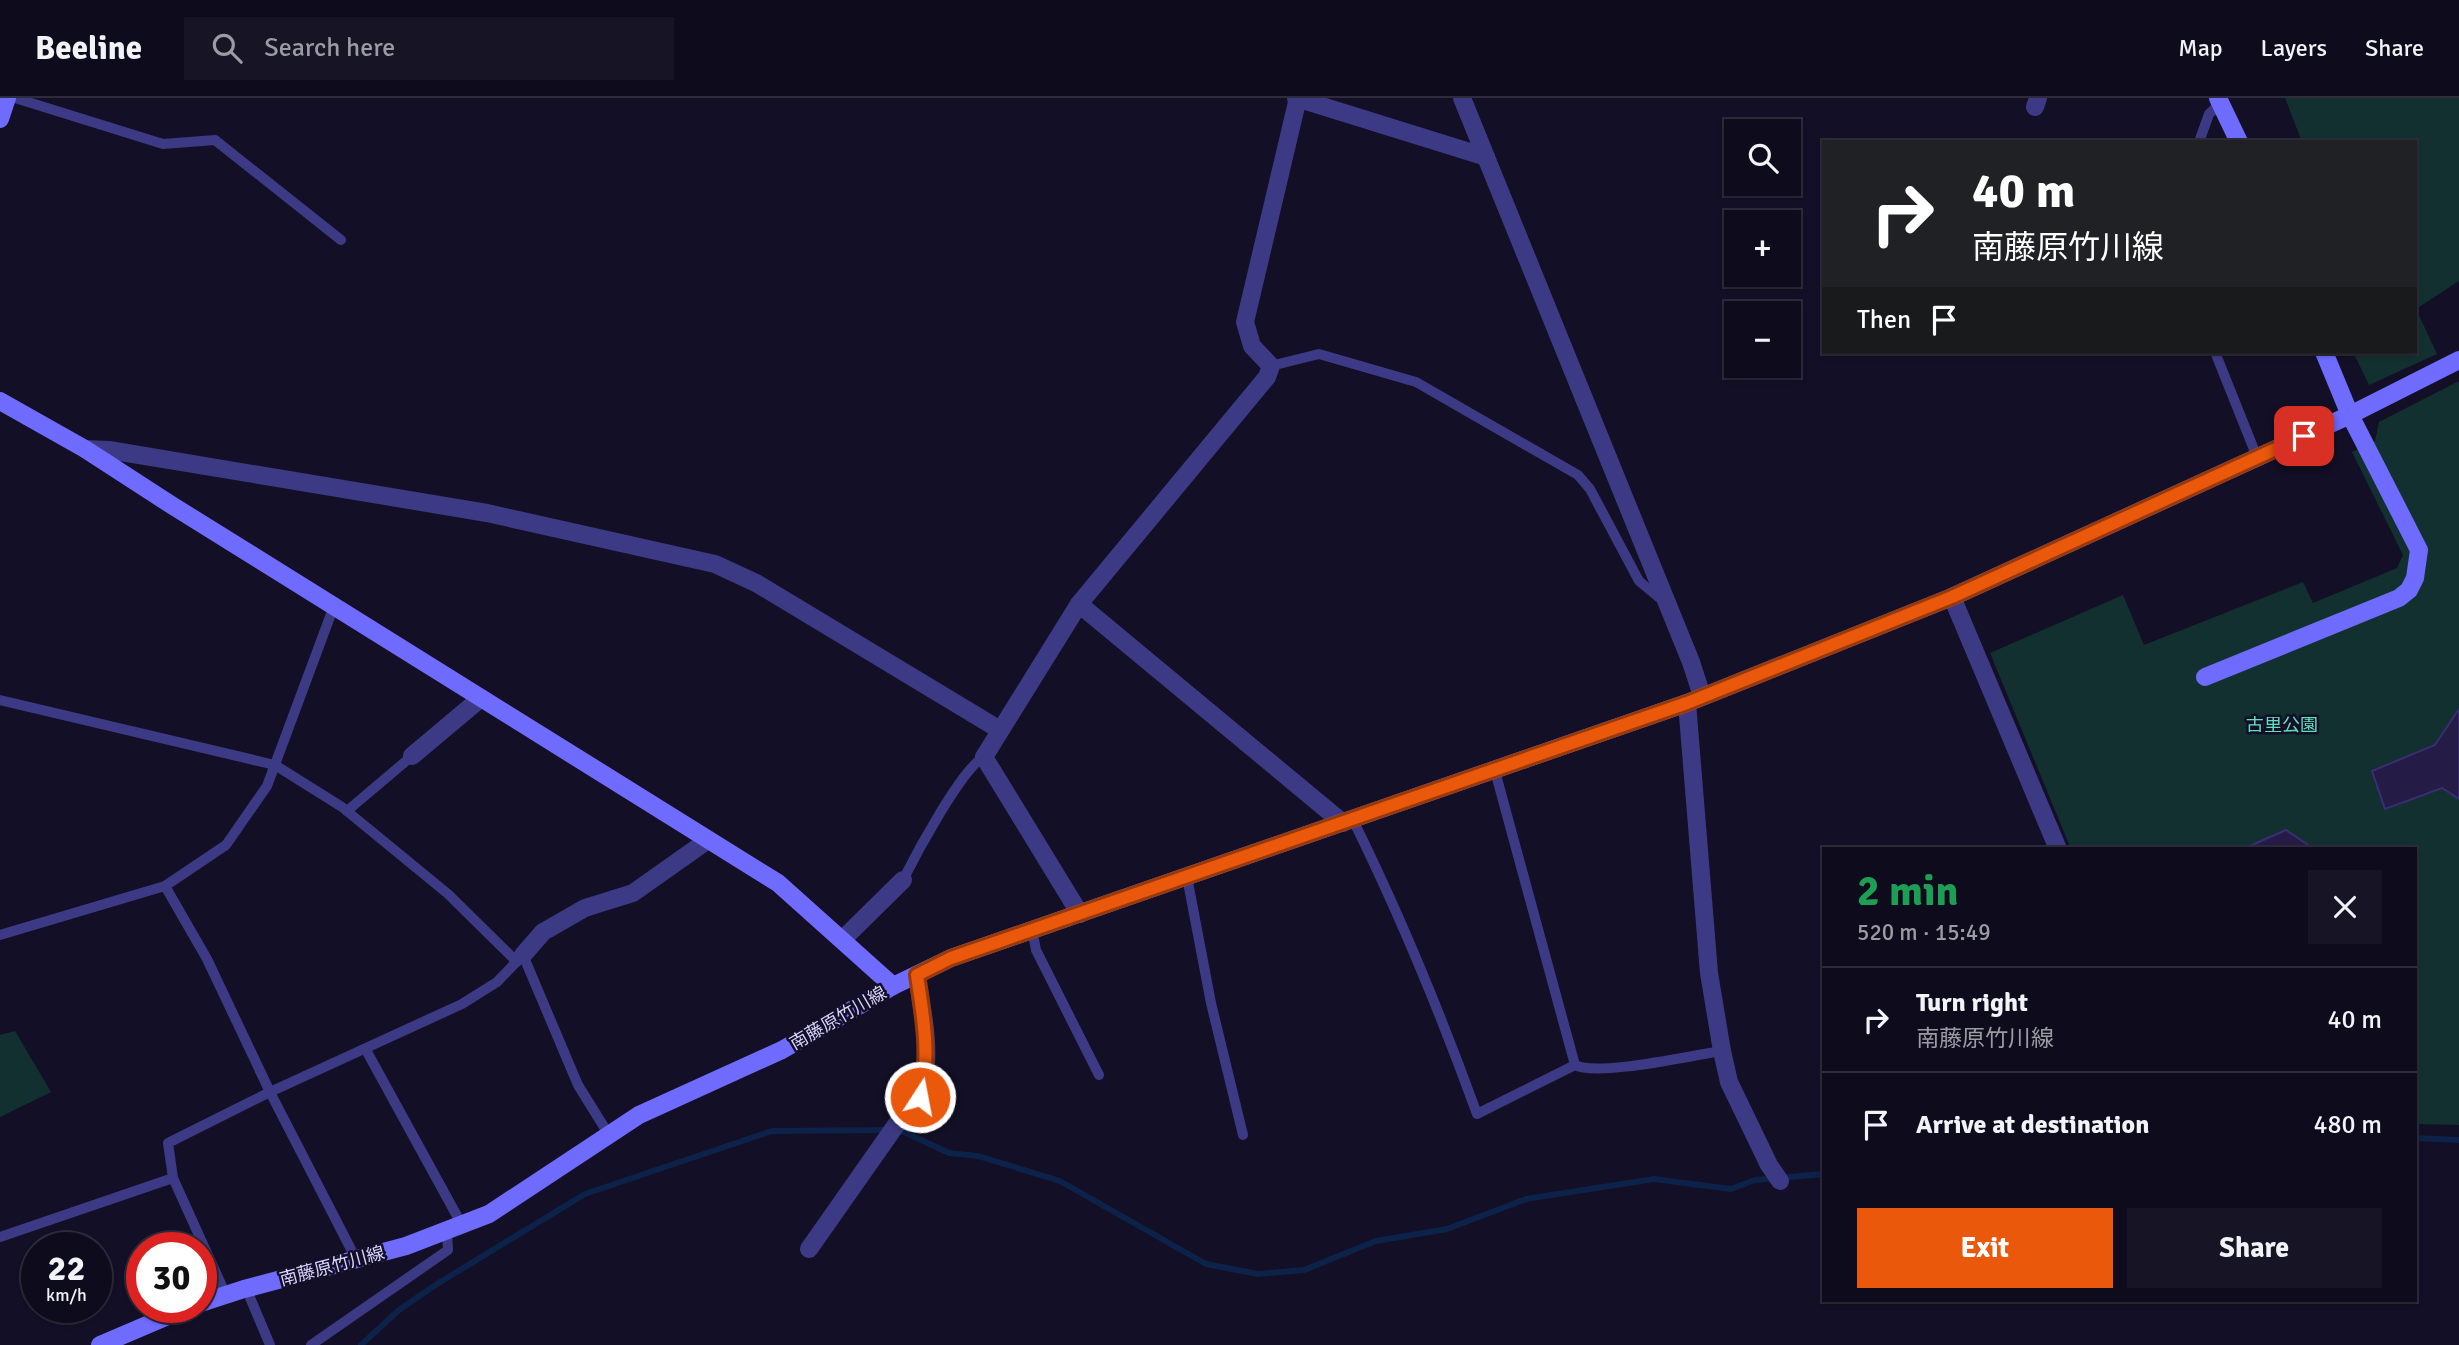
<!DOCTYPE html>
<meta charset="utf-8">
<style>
body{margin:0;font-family:Signika,"Noto Sans JP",sans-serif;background:#171425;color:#f1f3f6;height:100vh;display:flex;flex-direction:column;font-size:26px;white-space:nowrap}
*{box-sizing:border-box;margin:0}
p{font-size:23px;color:#9b9ba3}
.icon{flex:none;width:38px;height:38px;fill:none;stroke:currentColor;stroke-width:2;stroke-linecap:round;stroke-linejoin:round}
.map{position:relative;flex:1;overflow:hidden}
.sheet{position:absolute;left:1822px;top:749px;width:595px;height:455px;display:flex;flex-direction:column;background:#0e0b1c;border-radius:0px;box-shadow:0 2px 5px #0004,0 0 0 2px #2e2b3b}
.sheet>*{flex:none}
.guide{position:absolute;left:1822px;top:42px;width:595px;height:214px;border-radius:0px;box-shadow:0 2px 5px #0004,0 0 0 2px #2e2b3b;background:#202124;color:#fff;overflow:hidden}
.tools{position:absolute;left:1724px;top:21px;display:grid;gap:14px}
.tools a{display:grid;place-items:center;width:77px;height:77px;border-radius:0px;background:#0e0b1c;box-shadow:0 2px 5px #0004,0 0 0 2px #2e2b3b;font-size:35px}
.speed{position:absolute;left:21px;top:1134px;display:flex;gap:14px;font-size:35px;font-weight:700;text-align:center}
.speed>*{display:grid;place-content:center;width:91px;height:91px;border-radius:50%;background:#0e0b1c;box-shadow:0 2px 5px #0004,0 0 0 2px #2e2b3b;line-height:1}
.speed small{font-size:18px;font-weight:400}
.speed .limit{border:10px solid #d22;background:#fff;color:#111}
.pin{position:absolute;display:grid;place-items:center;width:60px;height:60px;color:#fff;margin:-30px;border-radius:14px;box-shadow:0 4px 10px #0006}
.me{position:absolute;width:77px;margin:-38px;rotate:11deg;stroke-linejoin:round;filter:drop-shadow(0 0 5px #0008)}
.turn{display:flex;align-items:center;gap:24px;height:147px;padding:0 35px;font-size:32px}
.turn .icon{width:91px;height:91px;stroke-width:2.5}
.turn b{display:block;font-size:49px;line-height:60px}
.then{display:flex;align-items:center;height:66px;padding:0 35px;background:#0003;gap:14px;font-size:26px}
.round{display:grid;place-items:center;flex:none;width:74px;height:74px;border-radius:0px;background:#171425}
.headline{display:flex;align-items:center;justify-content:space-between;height:119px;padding:0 35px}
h1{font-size:42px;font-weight:800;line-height:52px;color:#1e9e55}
.action{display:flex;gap:14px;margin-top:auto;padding:14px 35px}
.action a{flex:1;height:80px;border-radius:0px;background:#ea580c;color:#fff;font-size:28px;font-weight:800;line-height:80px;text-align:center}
.action a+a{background:#171425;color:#f1f3f6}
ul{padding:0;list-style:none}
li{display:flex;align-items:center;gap:21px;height:105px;padding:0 35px;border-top:2px solid #2e2b3b}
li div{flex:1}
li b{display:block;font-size:26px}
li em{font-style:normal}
header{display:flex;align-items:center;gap:42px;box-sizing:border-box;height:98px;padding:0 35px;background:#0e0b1c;border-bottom:2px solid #2e2b3b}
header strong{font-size:33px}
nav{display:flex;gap:38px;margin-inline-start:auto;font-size:24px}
.search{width:490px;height:63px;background:#171425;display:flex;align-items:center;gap:18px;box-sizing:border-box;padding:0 24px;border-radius:0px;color:#9b9ba3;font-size:26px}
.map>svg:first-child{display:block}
.green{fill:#12302f}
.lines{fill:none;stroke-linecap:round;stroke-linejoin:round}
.stream{stroke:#0c2248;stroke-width:6}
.building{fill:#241b47;stroke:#3b2d73;stroke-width:2}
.lane{stroke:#3d3a85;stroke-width:10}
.street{stroke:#3d3a85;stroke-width:18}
.secondary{stroke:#6f6bff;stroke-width:18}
.route-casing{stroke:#983908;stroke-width:18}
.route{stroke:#ea580c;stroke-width:12}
.labels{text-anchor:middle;stroke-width:5;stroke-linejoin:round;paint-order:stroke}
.park-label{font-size:18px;fill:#5fe0c0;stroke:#130f26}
.street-label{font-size:18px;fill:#d9d4ff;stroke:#130f26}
</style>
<header>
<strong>Beeline</strong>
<div class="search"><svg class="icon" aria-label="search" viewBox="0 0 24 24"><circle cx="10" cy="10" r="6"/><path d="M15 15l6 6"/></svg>Search here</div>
<nav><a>Map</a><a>Layers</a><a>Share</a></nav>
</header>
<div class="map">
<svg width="2459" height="1247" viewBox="0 0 2459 1247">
<rect width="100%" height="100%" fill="#130f26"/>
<g class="green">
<polygon points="2285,0 2459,0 2459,183 2416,211 2437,256 2369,287 2353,254 2415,254 2415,44 2302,44"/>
<polygon points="2459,283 2459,1027 2415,1026 2415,751 2071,751 1990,555 2123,497 2144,547 2303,484 2313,505 2397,470 2403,457 2352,354 2375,343 2379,324"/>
<polygon points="15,933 51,994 0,1019 0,937"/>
</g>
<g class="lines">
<g class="stream">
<polyline points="902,1033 949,1055 978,1058 1060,1083 1206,1166 1258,1176 1304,1172 1376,1143 1447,1131 1526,1101 1654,1081 1731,1091 1755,1082 1824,1076"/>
<polyline points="2415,1040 2459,1042"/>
<polyline points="361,1247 399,1212 437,1186 585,1096 772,1033 886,1032"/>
</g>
</g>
<g class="building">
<polygon points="2459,611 2459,701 2442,690 2385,711 2372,673 2435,647"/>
<polygon points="2286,732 2314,751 2243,751"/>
</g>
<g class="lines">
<g class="lane">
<polyline points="15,0 163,46 215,42 341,142"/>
<polyline points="2199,44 2209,16 2221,5"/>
<polyline points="2215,254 2257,359"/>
<polyline points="1271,268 1319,256 1416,284 1578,377 1590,391 1639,483 1662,502"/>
<polyline points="0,602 275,667 342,709 448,796 517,864"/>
<path d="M1495,673L1575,967C1597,979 1693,957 1722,953"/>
<polyline points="347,713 412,658"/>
<path d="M1353,722C1401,819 1440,914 1477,1016L1575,967"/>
<polyline points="1187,779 1211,905 1243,1037"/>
<path d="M903,782C916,756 962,670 984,659"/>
<polyline points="165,788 207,861 270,994 356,1161"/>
<polyline points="1032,832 1036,852 1099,977"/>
<polyline points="0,837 165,788 226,747 267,688 334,508"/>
<polyline points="366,952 462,1127"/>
<polyline points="173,1080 226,1197"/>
<polyline points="0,1139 173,1080 168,1045 270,994 462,906 497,884 523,857 578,987 609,1037"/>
<polyline points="246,1190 270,1247"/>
<polyline points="311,1247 448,1152 447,1134"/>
</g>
<g class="street">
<polyline points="1296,0 1486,59"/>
<polyline points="1462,0 1691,564 1702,598"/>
<polyline points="2035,9 2038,0"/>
<polyline points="85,351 109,352 487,415 715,466 756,485 1000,632"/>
<polyline points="1952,499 2058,751"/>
<polyline points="1079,506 1343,725"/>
<polyline points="1687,605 1709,875 1722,953 1729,984 1769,1067 1780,1083"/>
<polyline points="412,658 481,600"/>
<polyline points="1080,816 984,659 1079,506 1267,279 1271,268 1252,248 1245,224 1298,0"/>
<polyline points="842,842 903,782"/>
<polyline points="523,857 543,834 585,810 633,795 708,742"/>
<path d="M809,1151L896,1027C942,990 924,928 917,877"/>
</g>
<g class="secondary">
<polyline points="2218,0 2239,44"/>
<polyline points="0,21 7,0"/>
<polyline points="0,303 85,351 173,408 778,785 893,888"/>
<polyline points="2205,579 2399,500 2409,492 2415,480 2419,452 2350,317 2324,254"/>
<polyline points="201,1205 244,1191 406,1148 489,1116 639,1017 782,952 893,888 951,860 1687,605 1952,499 2350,317 2459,262"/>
<polyline points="100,1247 189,1209"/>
</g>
</g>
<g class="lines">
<defs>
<path id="route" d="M920,999C931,958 923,919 917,877L951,860L1687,605L1952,499L2304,338"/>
</defs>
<use href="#route" class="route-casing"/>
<use href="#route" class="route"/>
</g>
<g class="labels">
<g class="park-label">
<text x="2282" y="633">古里公園</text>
</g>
<g class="street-label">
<text transform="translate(838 920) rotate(-30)" y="6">南藤原竹川線</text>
<text transform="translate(332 1168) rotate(-15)" y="6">南藤原竹川線</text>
</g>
</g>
</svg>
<div class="tools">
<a><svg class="icon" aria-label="search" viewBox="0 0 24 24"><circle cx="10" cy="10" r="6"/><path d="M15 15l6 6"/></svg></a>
<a>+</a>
<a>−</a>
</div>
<div class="speed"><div>22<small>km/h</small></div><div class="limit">30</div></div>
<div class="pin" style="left:2304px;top:338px;background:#d93025"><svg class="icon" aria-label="arrive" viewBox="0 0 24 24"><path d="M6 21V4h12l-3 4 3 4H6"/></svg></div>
<svg class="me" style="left:920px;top:999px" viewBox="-20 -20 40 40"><circle r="17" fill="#ea580c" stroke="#fff" stroke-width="3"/><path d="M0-11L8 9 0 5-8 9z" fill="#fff"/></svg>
<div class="guide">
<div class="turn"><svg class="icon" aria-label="right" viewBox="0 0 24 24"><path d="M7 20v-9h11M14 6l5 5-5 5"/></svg><div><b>40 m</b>南藤原竹川線</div></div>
<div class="then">Then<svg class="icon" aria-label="arrive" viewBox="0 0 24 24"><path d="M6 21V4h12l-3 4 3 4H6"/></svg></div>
</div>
<section class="sheet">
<div class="headline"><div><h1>2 min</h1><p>520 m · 15:49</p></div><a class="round"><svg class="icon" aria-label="close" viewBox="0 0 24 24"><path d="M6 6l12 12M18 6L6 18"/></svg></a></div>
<ul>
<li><svg class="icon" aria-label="right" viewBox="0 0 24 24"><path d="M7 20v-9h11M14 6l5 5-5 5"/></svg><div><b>Turn right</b><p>南藤原竹川線</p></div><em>40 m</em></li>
<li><svg class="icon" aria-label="arrive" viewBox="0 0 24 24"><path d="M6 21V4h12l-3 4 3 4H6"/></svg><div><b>Arrive at destination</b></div><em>480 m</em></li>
</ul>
<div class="action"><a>Exit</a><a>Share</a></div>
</section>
</div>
